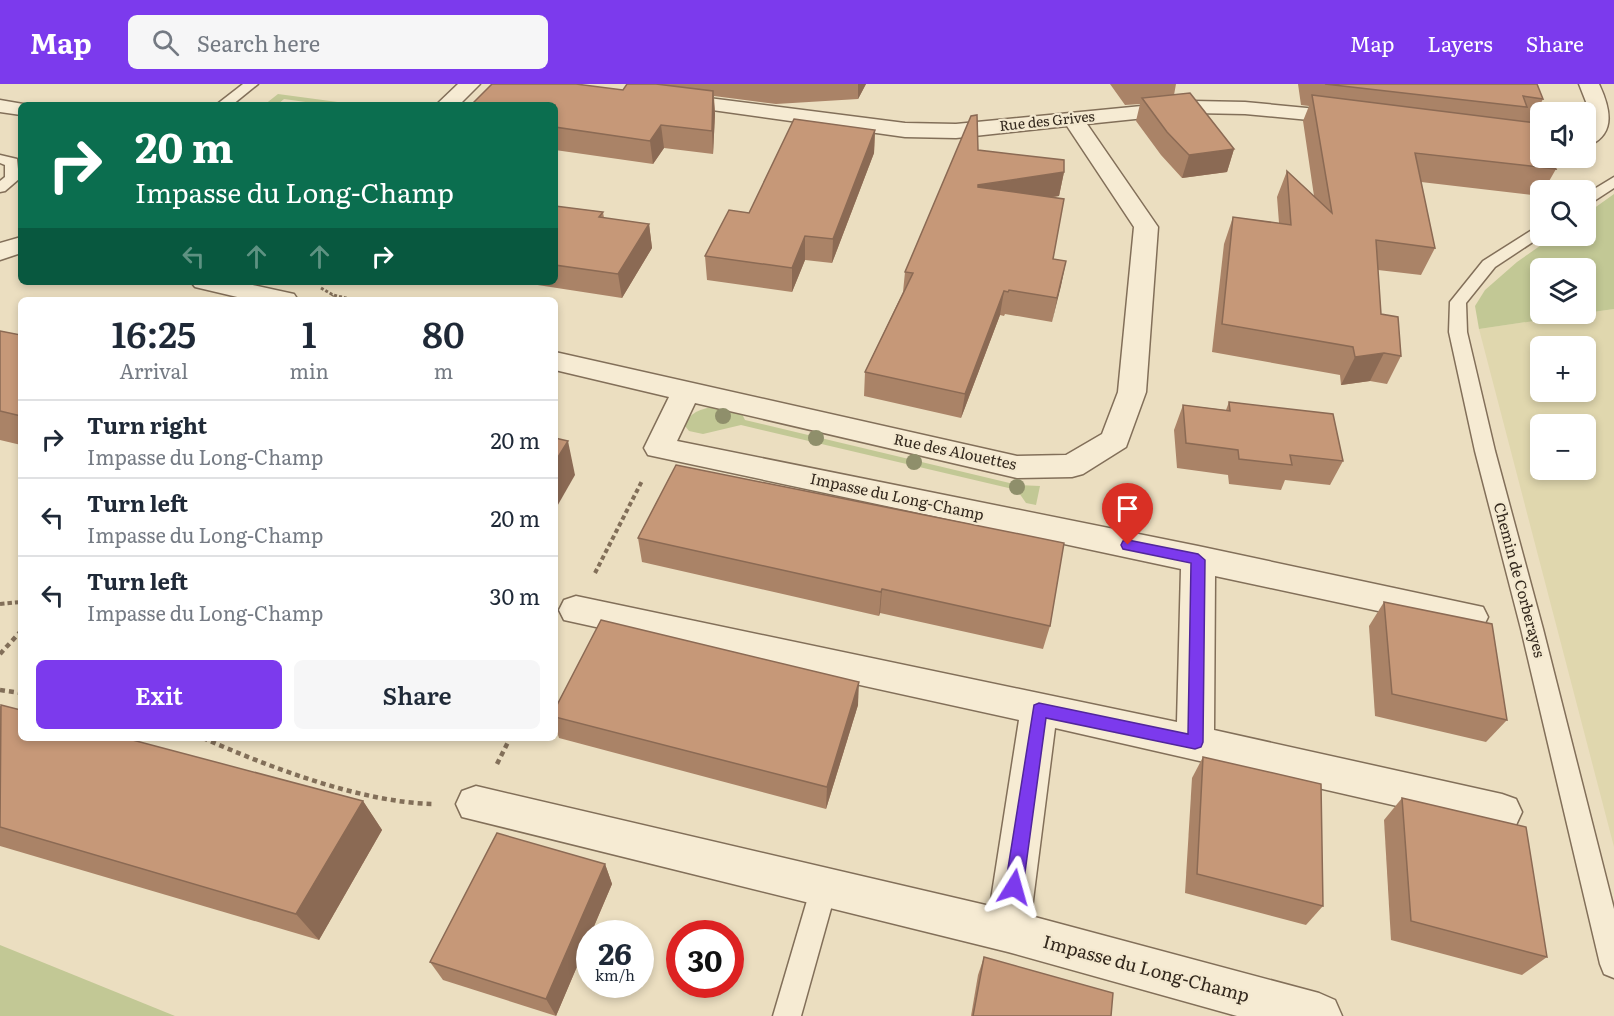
<!DOCTYPE html>
<meta charset="utf-8">
<style>
body{margin:0;font-family:Literata,serif;background:#f6f6f7;color:#1f2937;height:100vh;display:flex;flex-direction:column;font-size:22px;white-space:nowrap}
*{box-sizing:border-box;margin:0}
p{font-size:20px;color:#747a83}
.icon{flex:none;width:33px;height:33px;fill:none;stroke:currentColor;stroke-width:2;stroke-linecap:round;stroke-linejoin:round}
.map{position:relative;flex:1;overflow:hidden}
.sheet{position:absolute;left:18px;top:213px;width:540px;height:444px;display:flex;flex-direction:column;background:#fff;border-radius:9px;box-shadow:0 3px 9px #0003}
.sheet>*{flex:none}
.top-card{position:absolute;left:18px;top:18px;width:540px;height:183px;border-radius:9px;box-shadow:0 3px 9px #0003;background:#0b6e4f;color:#fff;overflow:hidden}
.buttons{position:absolute;left:1530px;top:18px;display:grid;gap:12px}
.buttons a{display:grid;place-items:center;width:66px;height:66px;border-radius:9px;background:#fff;box-shadow:0 3px 9px #0003;font-size:30px}
.speed{position:absolute;left:576px;top:836px;display:flex;gap:12px;font-size:30px;font-weight:700;text-align:center}
.speed>*{display:grid;place-content:center;width:78px;height:78px;border-radius:50%;background:#fff;box-shadow:0 3px 9px #0003;line-height:1}
.speed small{font-size:15px;font-weight:400}
.speed .limit{border:9px solid #d22;background:#fff;color:#111}
.pin{position:absolute;display:grid;place-items:center;width:51px;height:51px;color:#fff;margin:-62px -26px;border-radius:50% 50% 50% 0;rotate:-45deg;box-shadow:0 0 6px #0007}
.pin .icon{rotate:45deg}
.me{position:absolute;width:66px;margin:-33px;rotate:8deg;stroke-linejoin:round;filter:drop-shadow(0 0 4px #0008)}
.turn{display:flex;align-items:center;gap:21px;height:126px;padding:0 18px;font-size:27px}
.turn .icon{width:78px;height:78px;stroke-width:2.5}
.turn b{display:block;font-size:42px;line-height:51px}
.lanes{display:flex;align-items:center;height:57px;padding:0 18px;background:#0003;justify-content:center;gap:30px;direction:ltr}
.lanes .off{opacity:.35}
.eta{display:flex;justify-content:space-evenly;align-items:center;height:102px;text-align:center}
.eta b{font-size:36px;font-weight:600;line-height:42px}
.button{display:flex;gap:12px;margin-top:auto;padding:12px 18px}
.button a{flex:1;height:69px;border-radius:9px;background:#7c3aed;color:#fff;font-size:24px;font-weight:600;line-height:69px;text-align:center}
.button a+a{background:#f6f6f7;color:#1f2937}
ul{padding:0;list-style:none}
li{display:flex;align-items:center;gap:18px;height:78px;padding:0 18px;border-top:2px solid #e0e1e3}
li div{flex:1}
li b{display:block;font-size:22px}
li em{font-style:normal}
header{display:flex;align-items:center;gap:36px;box-sizing:border-box;height:84px;padding:0 30px;background:#7c3aed;color:#fff}
header strong{font-size:28px}
nav{display:flex;gap:33px;margin-inline-start:auto;font-size:21px}
.search{width:420px;height:54px;background:#f6f6f7;display:flex;align-items:center;gap:15px;box-sizing:border-box;padding:0 21px;border-radius:9px;color:#747a83;font-size:22px}
.map>svg:first-child{display:block}
.farmland{fill:#e0d7ae;fill-rule:evenodd}
.green{fill:#c2c895}
.lines{fill:none;stroke-linecap:round;stroke-linejoin:round}
.lane-casing{stroke:#826f59;stroke-width:3}
.street-casing{stroke:#826f59;stroke-width:3}
.path-far2{stroke:#826f59;stroke-width:3;stroke-dasharray:3 2;stroke-linecap:butt}
.path-far1{stroke:#826f59;stroke-width:4;stroke-dasharray:4.5 3;stroke-linecap:butt}
.path{stroke:#826f59;stroke-width:4.5;stroke-dasharray:5 4;stroke-linecap:butt}
.lane{fill:#f6ebd3;fill-rule:evenodd}
.street{fill:#f6ebd3;fill-rule:evenodd}
.tree{fill:#8f8f6b}
.wall{fill:#aa8367}
.shaded-wall{fill:#8b6a54}
.building{fill:#c69878;stroke:#8b6a54;stroke-width:1.5}
.route{fill:#7c3aed;stroke:#51269a;stroke-width:1.5}
.labels{text-anchor:middle;stroke-width:4.5;stroke-linejoin:round;paint-order:stroke}
.far-street-label{font-size:14px;fill:#33281d;stroke:#f3e8cf}
.street-label{font-size:15px;fill:#33281d;stroke:#f3e8cf}
.near-street-label{font-size:18px;fill:#33281d;stroke:#f3e8cf}
</style>
<header>
<strong>Map</strong>
<div class="search"><svg class="icon" aria-label="search" viewBox="0 0 24 24"><circle cx="10" cy="10" r="6"/><path d="M15 15l6 6"/></svg>Search here</div>
<nav><a>Map</a><a>Layers</a><a>Share</a></nav>
</header>
<div class="map">
<svg width="1614" height="932" viewBox="0 0 1614 932">
<rect width="100%" height="100%" fill="#ebdec0"/>
<path class="farmland" d="M1614,225V763L1479,245ZM1540,262H1586V308H1540ZM1540,340H1586V386H1540Z"/>
<g class="green">
<polygon points="278,10 360,21 327,21 284,15 277,21 264,21"/>
<polygon points="1614,110 1614,225 1586,229 1586,184 1540,184 1540,230 1581,230 1479,245 1475,222 1485,206 1517,178 1554,152 1586,152 1586,130"/>
<path d="M719,321L740,326L745,336L1018,401L1040,402L1036,421L1026,419L1017,406L741,341L703,350L689,347L685,342C690,326 704,325 719,321Z"/>
<polygon points="0,861 175,932 0,932"/>
</g>
<g class="lines">
<defs>
<g id="lane">
<polygon points="243,0 258,0 232,21 216,21"/>
<polygon points="0,71 17,75 19,95 5,107 0,108 0,97 5,93 5,81 0,79"/>
<polygon points="1614,93 1614,104 1591,119 1586,120 1586,110"/>
<polygon points="1540,141 1542,152 1495,183 1466,219 1467,248 1495,367 1543,545 1614,825 1614,894 1604,890 1600,880 1521,545 1475,367 1449,248 1450,218 1483,177"/>
<polygon points="824,790 833,794 837,803 801,932 773,932 811,803 815,794"/>
</g>
<g id="street">
<polygon points="458,0 480,0 459,21 436,21"/>
<path d="M1579,0H1599C1613,30 1614,52 1586,63V48L1591,46L1592,33Z"/>
<polygon points="669,9 905,39 956,40 1193,17 1245,18 1359,29 1362,34 1359,39 1351,40 1245,30 1193,29 1087,40 1158,143 1146,308 1126,363 1083,390 1072,393 1017,394 695,319 677,357 1198,462 1483,523 1488,533 1483,543 1471,547 1215,492 1214,646 1502,710 1516,715 1522,728 1516,741 1502,746 1055,644 1031,832 1319,909 1335,916 1342,932 1237,932 1008,868 462,733 456,720 462,707 476,702 990,822 1019,636 564,536 559,526 564,516 576,512 1177,638 1181,485 648,371 644,364 669,313 555,286 555,268 1017,372 1066,371 1102,350 1118,308 1134,143 1067,42 956,54 905,53 662,19 658,15 662,11"/>
<polygon points="0,16 29,21 21,21 21,31 0,28"/>
<polygon points="21,153 21,169 0,176 0,159"/>
<polygon points="191,198 239,198 294,210 298,216 250,216 195,203"/>
</g>
</defs>
<use href="#lane" class="lane-casing"/>
<use href="#street" class="street-casing"/>
<g class="path-far2">
<polyline points="321,204 333,211 355,216"/>
<polyline points="329,216 333,211"/>
</g>
<g class="path-far1">
<polyline points="595,489 642,397"/>
<polyline points="0,520 21,518"/>
</g>
<g class="path">
<polyline points="0,570 21,547"/>
<polyline points="0,606 21,609"/>
<path d="M203,654C269,683 360,718 432,720"/>
<polyline points="497,680 510,654"/>
</g>
<use href="#lane" class="lane"/>
<use href="#street" class="street"/>
</g>
<g class="tree">
<circle cx="723" cy="332" r="8"/>
<circle cx="816" cy="354" r="8"/>
<circle cx="914" cy="378" r="8"/>
<circle cx="1017" cy="403" r="8"/>
</g>
<g class="wall">
<polygon points="627,0 866,0 858,15 776,20 714,12 715,30 713,70 664,64 653,80 555,66 555,21 623,6"/>
<polygon points="1110,0 1176,0 1174,11 1234,65 1227,88 1182,94 1161,71 1136,37 1140,20 1125,21"/>
<polygon points="1298,0 1537,0 1543,15 1531,38 1556,85 1544,106 1540,106 1540,112 1421,98 1435,164 1421,191 1378,186 1381,230 1401,272 1387,300 1370,297 1341,301 1340,291 1212,268 1224,160 1233,133 1279,139 1277,113 1287,87 1314,112 1303,37 1309,22 1301,21"/>
<polygon points="875,46 874,69 832,179 805,176 792,208 707,196 705,172 749,129"/>
<polygon points="1064,88 1059,112 1053,113 1053,175 1066,177 1052,238 1005,230 1004,232 1000,231 961,334 864,312 865,288 903,208 905,188"/>
<polygon points="555,122 603,128 604,134 649,140 652,164 622,214 518,198 555,198"/>
<polygon points="0,247 21,251 21,361 0,356"/>
<polygon points="1229,318 1343,377 1330,401 1285,396 1281,406 1229,400 1228,391 1177,384 1174,346 1183,321 1226,326"/>
<polygon points="676,381 1050,542 1043,565 880,529 879,532 642,478 638,454"/>
<polygon points="1384,518 1507,636 1486,658 1375,632 1369,542"/>
<polygon points="858,621 826,725 559,654 555,642 555,625"/>
<polygon points="0,622 363,717 382,746 319,856 0,762"/>
<polygon points="1203,673 1323,822 1306,841 1185,809 1192,694"/>
<polygon points="1402,714 1547,873 1522,891 1391,856 1384,736"/>
<polygon points="605,780 612,800 556,932 443,896 430,878"/>
<polygon points="984,873 1111,932 971,932 978,891"/>
</g>
<g class="shaded-wall">
<polygon points="858,0 866,0 858,15"/>
<polygon points="713,7 715,30 713,70 712,47"/>
<polygon points="661,41 664,64 653,80 650,57"/>
<polygon points="875,46 874,69 832,179 833,155"/>
<polygon points="1234,65 1227,88 1182,94 1189,71"/>
<polygon points="1064,88 1059,112 975,124 978,101"/>
<polygon points="649,140 652,164 622,214 618,190"/>
<polygon points="805,152 805,176 792,208 792,184"/>
<polygon points="1066,177 1061,202 1052,238 1057,214"/>
<polygon points="1004,207 1000,231 961,334 965,310"/>
<polygon points="1384,269 1370,297 1341,301 1355,273"/>
<polygon points="568,357 575,391 555,426 555,378"/>
<polygon points="882,505 880,529 879,532 881,508"/>
<polygon points="859,598 858,621 826,725 827,703"/>
<polygon points="363,717 382,746 319,856 296,830"/>
<polygon points="605,780 612,800 591,849 590,849 590,852 556,932 546,915"/>
</g>
<g class="building">
<polygon points="492,0 576,0 623,6 627,0 656,0 713,7 712,47 661,41 650,57 555,43 555,21 471,21"/>
<polygon points="1325,0 1537,0 1543,15 1523,12 1527,23"/>
<polygon points="1190,9 1234,65 1189,71 1167,48 1142,14"/>
<polygon points="1312,11 1537,39 1540,48 1540,74 1551,74 1556,85 1415,69 1435,164 1376,156 1381,230 1398,233 1401,272 1384,269 1355,273 1353,263 1222,240 1233,133 1291,141 1287,87 1332,129"/>
<polygon points="977,31 978,66 1064,76 1064,88 978,101 978,103 1064,115 1053,175 1066,177 1057,214 1009,206 1008,208 1004,207 965,310 865,288 913,189 905,188 971,32"/>
<polygon points="794,35 875,46 833,155 805,152 792,184 705,172 729,126 749,129"/>
<polygon points="555,122 603,128 599,133 649,140 618,190 555,181"/>
<polygon points="0,247 21,251 21,332 0,327"/>
<polygon points="1229,318 1333,330 1343,377 1290,371 1292,381 1239,375 1238,366 1186,359 1183,321 1230,327"/>
<polygon points="555,354 568,357 555,378"/>
<polygon points="676,381 1064,459 1050,542 882,505 881,508 638,454"/>
<polygon points="1384,518 1492,540 1507,636 1392,610"/>
<polygon points="601,536 859,598 827,703 555,633 555,625"/>
<polygon points="1,621 21,626 21,654 125,654 363,717 296,830 0,743"/>
<polygon points="1203,673 1321,700 1323,822 1197,790"/>
<polygon points="1402,714 1526,743 1547,873 1411,837"/>
<polygon points="497,749 605,780 546,915 430,878"/>
<polygon points="984,873 1113,909 1111,932 973,932"/>
</g>
<polygon class="route" points="1128,456 1198,470 1205,476 1203,658 1201,663 1195,665 1046,634 1023,803 1020,809 1014,811 1008,809 1005,803 1034,621 1039,619 1188,650 1191,479 1123,465 1121,461 1123,457"/>
<g class="labels">
<g class="far-street-label">
<text transform="translate(1047 37) rotate(-6)" y="5">Rue des Grives</text>
</g>
<g class="street-label">
<text transform="translate(955 368) rotate(12)" y="5">Rue des Alouettes</text>
<text transform="translate(897 413) rotate(12)" y="5">Impasse du Long-Champ</text>
<text transform="translate(1519 496) rotate(75)" y="5">Chemin de Corberayes</text>
</g>
<g class="near-street-label">
<text transform="translate(1146 885) rotate(15)" y="6">Impasse du Long-Champ</text>
</g>
</g>
</svg>
<div class="buttons">
<a><svg class="icon" aria-label="sound" viewBox="0 0 24 24"><path d="M4 9h4l5-4v14l-5-4H4zM17 9q2 3 0 6"/></svg></a>
<a><svg class="icon" aria-label="search" viewBox="0 0 24 24"><circle cx="10" cy="10" r="6"/><path d="M15 15l6 6"/></svg></a>
<a><svg class="icon" aria-label="layers" viewBox="0 0 24 24"><path d="M12 4l9 5-9 5-9-5zM3 14l9 5 9-5"/></svg></a>
<a>+</a>
<a>−</a>
</div>
<div class="speed"><div>26<small>km/h</small></div><div class="limit">30</div></div>
<div class="pin" style="left:1128px;top:461px;background:#d93025"><svg class="icon" aria-label="arrive" viewBox="0 0 24 24"><path d="M6 21V4h12l-3 4 3 4H6"/></svg></div>
<svg class="me" style="left:1014px;top:803px" viewBox="-20 -20 40 40"><path d="M0-17L14 15 0 8-14 15z" fill="#7c3aed" stroke="#fff" stroke-width="4"/></svg>
<div class="top-card">
<div class="turn"><svg class="icon" aria-label="right" viewBox="0 0 24 24"><path d="M7 20v-9h11M14 6l5 5-5 5"/></svg><div><b>20 m</b>Impasse du Long-Champ</div></div>
<div class="lanes"><svg class="icon off" aria-label="left" viewBox="0 0 24 24"><path d="M17 20v-9H6M10 6l-5 5 5 5"/></svg><svg class="icon off" aria-label="ahead" viewBox="0 0 24 24"><path d="M12 20V5M6 11l6-6 6 6"/></svg><svg class="icon off" aria-label="ahead" viewBox="0 0 24 24"><path d="M12 20V5M6 11l6-6 6 6"/></svg><svg class="icon" aria-label="right" viewBox="0 0 24 24"><path d="M7 20v-9h11M14 6l5 5-5 5"/></svg></div>
</div>
<section class="sheet">
<div class="eta">
<div><b>16:25</b><p>Arrival</p></div>
<div><b>1</b><p>min</p></div>
<div><b>80</b><p>m</p></div>
</div>
<ul>
<li><svg class="icon" aria-label="right" viewBox="0 0 24 24"><path d="M7 20v-9h11M14 6l5 5-5 5"/></svg><div><b>Turn right</b><p>Impasse du Long-Champ</p></div><em>20 m</em></li>
<li><svg class="icon" aria-label="left" viewBox="0 0 24 24"><path d="M17 20v-9H6M10 6l-5 5 5 5"/></svg><div><b>Turn left</b><p>Impasse du Long-Champ</p></div><em>20 m</em></li>
<li><svg class="icon" aria-label="left" viewBox="0 0 24 24"><path d="M17 20v-9H6M10 6l-5 5 5 5"/></svg><div><b>Turn left</b><p>Impasse du Long-Champ</p></div><em>30 m</em></li>
</ul>
<div class="button"><a>Exit</a><a>Share</a></div>
</section>
</div>
